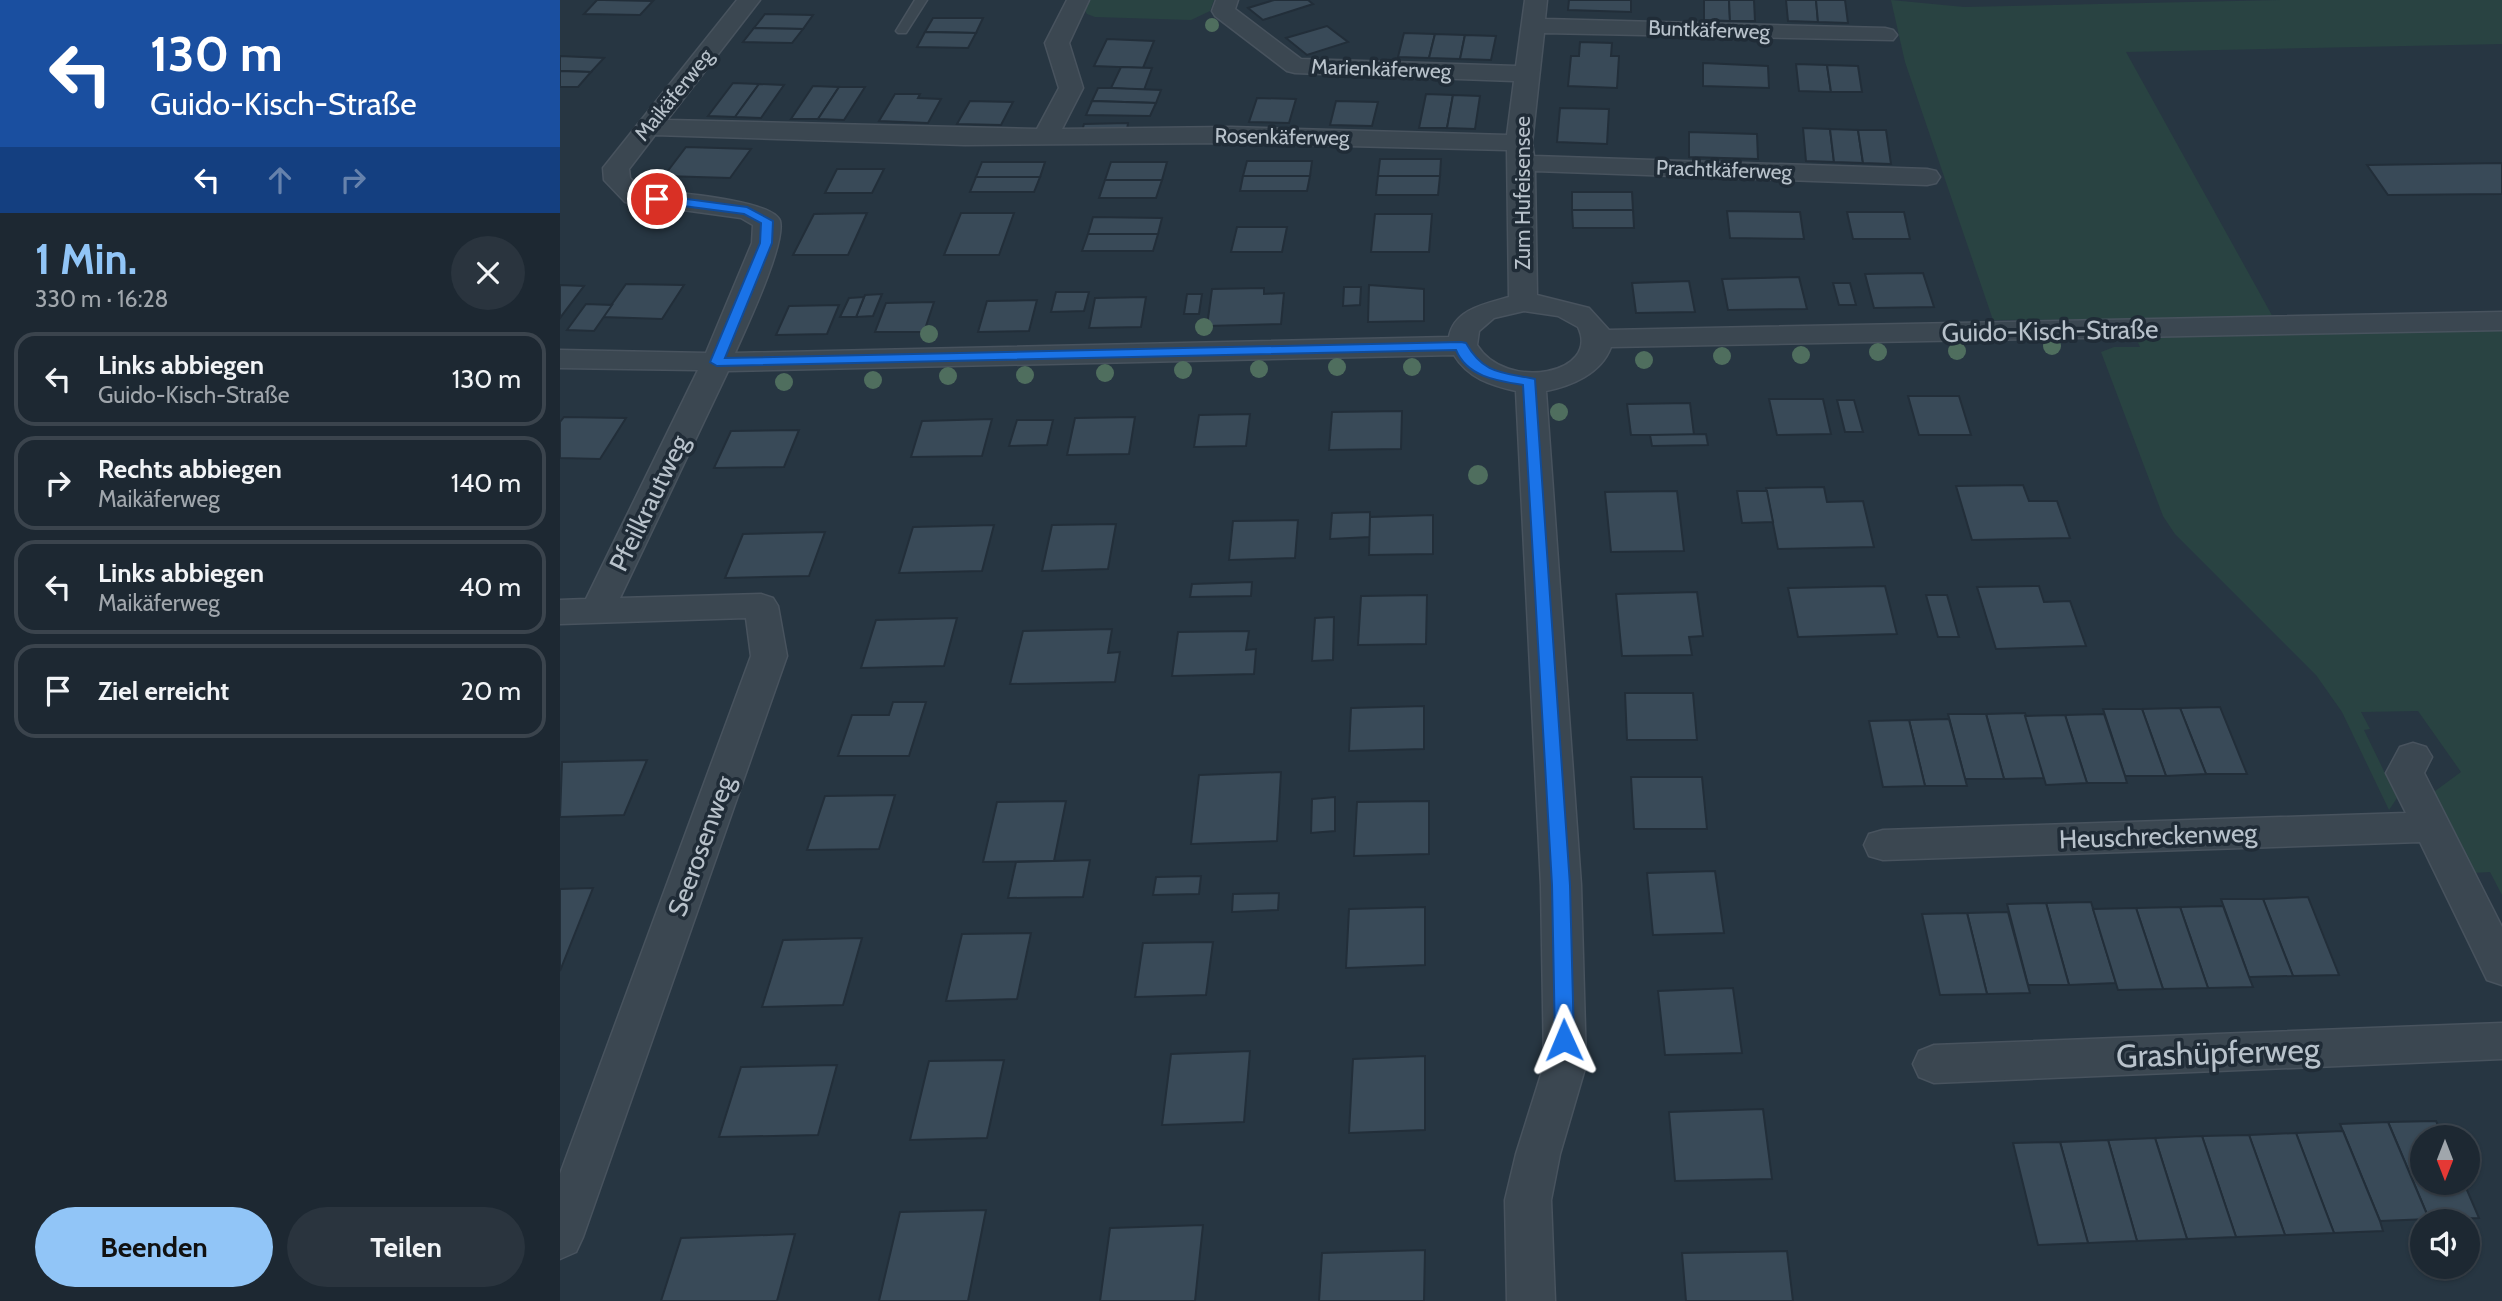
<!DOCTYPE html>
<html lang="de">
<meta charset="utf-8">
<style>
body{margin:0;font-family:Cabin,sans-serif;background:#2a343e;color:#f1f3f6;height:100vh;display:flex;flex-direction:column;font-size:26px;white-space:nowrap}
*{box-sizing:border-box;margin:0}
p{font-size:23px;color:#a0a6ac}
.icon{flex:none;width:38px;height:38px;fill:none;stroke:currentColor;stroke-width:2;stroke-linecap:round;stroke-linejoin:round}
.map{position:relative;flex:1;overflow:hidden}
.side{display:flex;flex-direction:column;background:#1d2832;width:560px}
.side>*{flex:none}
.top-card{background:#1a4fa0;color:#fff;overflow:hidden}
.needle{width:46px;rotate:180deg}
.fabs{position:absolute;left:1850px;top:1125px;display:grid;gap:14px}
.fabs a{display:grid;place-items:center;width:70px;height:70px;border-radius:50%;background:#1d2832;box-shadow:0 2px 5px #0004,0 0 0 2px #3b444d;font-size:35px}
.pin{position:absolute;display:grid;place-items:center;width:60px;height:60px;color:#fff;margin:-30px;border:4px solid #fff;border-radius:50%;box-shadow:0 2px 7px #0007}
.me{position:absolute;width:77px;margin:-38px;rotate:359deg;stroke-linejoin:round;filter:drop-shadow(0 0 5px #0008)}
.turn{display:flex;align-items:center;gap:24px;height:147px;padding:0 35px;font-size:32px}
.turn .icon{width:91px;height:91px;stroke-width:2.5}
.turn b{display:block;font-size:49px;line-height:60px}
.lanes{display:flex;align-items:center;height:66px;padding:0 35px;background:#0003;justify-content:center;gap:35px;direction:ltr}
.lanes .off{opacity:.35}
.round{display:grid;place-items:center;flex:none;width:74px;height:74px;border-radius:37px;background:#2a343e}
.overview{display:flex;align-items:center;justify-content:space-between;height:119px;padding:0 35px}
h1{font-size:42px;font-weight:800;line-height:52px;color:#91c5f7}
.action{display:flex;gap:14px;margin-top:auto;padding:14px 35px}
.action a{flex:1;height:80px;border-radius:42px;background:#91c5f7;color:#111;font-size:28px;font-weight:800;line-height:80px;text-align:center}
.action a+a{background:#2a343e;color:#f1f3f6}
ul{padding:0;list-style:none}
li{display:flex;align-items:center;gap:21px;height:94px;margin:0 14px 10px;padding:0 21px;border:4px solid #3b444d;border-radius:21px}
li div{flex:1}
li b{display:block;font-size:26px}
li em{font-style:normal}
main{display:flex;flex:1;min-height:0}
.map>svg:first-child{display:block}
.green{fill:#294342}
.building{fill:#394a58;stroke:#222e39;stroke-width:2}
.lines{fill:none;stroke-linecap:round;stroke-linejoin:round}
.service-casing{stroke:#48535e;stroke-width:3}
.minor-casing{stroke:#48535e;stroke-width:3}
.service{fill:#3b4751;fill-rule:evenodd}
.minor{fill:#3b4751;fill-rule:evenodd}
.tree{fill:#4f6e5e}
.route{fill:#1a73e8;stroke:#114b97;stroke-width:2}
.labels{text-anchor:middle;stroke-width:7;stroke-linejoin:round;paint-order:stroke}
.far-street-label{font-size:21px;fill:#b8c2cb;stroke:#202c37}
.street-label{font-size:26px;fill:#b8c2cb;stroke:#202c37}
.near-street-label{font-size:32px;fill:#b8c2cb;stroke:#202c37}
</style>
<main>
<section class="side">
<div class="top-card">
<div class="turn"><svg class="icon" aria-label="left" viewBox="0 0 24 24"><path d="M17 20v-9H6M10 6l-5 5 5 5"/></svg><div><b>130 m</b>Guido-Kisch-Straße</div></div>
<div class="lanes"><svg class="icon" aria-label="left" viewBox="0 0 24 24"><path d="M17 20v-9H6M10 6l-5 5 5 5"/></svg><svg class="icon off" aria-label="ahead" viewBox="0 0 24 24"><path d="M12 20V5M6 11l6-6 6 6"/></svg><svg class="icon off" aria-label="right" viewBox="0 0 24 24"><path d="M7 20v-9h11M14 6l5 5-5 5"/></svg></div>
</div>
<div class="overview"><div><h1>1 Min.</h1><p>330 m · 16:28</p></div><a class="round"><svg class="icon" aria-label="close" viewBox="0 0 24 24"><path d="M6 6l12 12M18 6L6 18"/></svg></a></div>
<ul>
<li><svg class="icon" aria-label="left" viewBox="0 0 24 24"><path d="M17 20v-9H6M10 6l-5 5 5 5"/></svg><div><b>Links abbiegen</b><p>Guido-Kisch-Straße</p></div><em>130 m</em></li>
<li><svg class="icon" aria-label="right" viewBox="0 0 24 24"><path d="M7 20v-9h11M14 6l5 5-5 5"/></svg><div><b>Rechts abbiegen</b><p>Maikäferweg</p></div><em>140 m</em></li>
<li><svg class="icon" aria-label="left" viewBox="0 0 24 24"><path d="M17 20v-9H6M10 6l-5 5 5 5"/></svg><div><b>Links abbiegen</b><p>Maikäferweg</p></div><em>40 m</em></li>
<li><svg class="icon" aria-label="arrive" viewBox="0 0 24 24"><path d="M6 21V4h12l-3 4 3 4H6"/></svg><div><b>Ziel erreicht</b></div><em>20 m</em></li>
</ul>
<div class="action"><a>Beenden</a><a>Teilen</a></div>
</section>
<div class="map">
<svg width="1942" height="1301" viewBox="0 0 1942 1301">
<rect width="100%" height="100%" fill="#273642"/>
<g class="green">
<polygon points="529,0 654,0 650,11 631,20 535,17 527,14 524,9"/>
<polygon points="1331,0 1404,7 1720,0 1942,0 1942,44 1566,52 1714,319 1433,320 1345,62"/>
<polygon points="1942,329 1942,895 1930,872 1912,873 1871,794 1901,772 1858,711 1801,712 1810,729 1804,730 1837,798 1829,810 1782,712 1756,675 1615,534 1603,516 1541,352 1554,347 1580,347 1576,338"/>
</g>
<g class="building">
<polygon points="37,0 44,0 93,1 80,15 24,14"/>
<polygon points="714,0 748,0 753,4 703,20 688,8"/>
<polygon points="1009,0 1071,0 1071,12 1008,10"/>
<polygon points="1144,0 1169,0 1170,21 1144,20"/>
<polygon points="1169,0 1194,0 1195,21 1170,21"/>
<polygon points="1226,0 1256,0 1258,22 1228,21"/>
<polygon points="1256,0 1285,0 1288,23 1258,22"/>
<polygon points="205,14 253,15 243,29 194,28"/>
<polygon points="373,18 423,18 416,33 365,32"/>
<polygon points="767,26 788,42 747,55 726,38"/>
<polygon points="194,28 243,29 232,43 183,42"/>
<polygon points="365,32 416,33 408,48 357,47"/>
<polygon points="844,33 875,34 869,58 838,57"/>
<polygon points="875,34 905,35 900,59 869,58"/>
<polygon points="905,35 936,36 931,60 900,59"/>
<polygon points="547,39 594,41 583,68 534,66"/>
<polygon points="1020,42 1052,43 1051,56 1059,56 1057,88 1008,86 1011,56 1019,56"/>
<polygon points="0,56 44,58 31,72 0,71"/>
<polygon points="1143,63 1208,66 1209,88 1143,86"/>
<polygon points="1236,64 1267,65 1271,92 1239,91"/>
<polygon points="1267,65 1298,66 1302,92 1271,92"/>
<polygon points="561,67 592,68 584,90 551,88"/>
<polygon points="0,71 31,72 18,87 0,87"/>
<polygon points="173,83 199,84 175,117 148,116"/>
<polygon points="199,84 224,85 201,118 175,117"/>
<polygon points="253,86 279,87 258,119 231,119"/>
<polygon points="279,87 305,87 284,120 258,119"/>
<polygon points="538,88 551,88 601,90 596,103 532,101"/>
<polygon points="335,94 360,94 358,98 381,99 368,123 319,121"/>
<polygon points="866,94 893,95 887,128 859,128"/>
<polygon points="893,95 920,96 915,129 887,128"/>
<polygon points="697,98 736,99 729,123 689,122"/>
<polygon points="410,101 453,102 441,125 397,124"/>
<polygon points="532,101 596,103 590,116 526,115"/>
<polygon points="776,101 818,102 812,126 770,125"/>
<polygon points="1000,108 1049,109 1047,144 997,142"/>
<polygon points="568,123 567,130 522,131 524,124"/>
<polygon points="1243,128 1270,129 1274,162 1246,161"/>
<polygon points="1270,129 1298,130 1303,163 1274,162"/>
<polygon points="1298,130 1326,130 1331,164 1303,163"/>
<polygon points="1129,132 1197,134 1198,159 1129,157"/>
<polygon points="126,147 191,149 170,178 104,176"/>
<polygon points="820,159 881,159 880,176 818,176"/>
<polygon points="687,161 752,161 750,176 683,176"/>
<polygon points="422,162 485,162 480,177 416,177"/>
<polygon points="551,162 607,162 602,180 545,180"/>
<polygon points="1942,163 1942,194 1828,195 1807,165"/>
<polygon points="277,169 324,169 312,193 265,193"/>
<polygon points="683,176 750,176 747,191 680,191"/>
<polygon points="818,176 880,176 878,195 816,195"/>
<polygon points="416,177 480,177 474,192 410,192"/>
<polygon points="545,180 602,180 596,198 539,198"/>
<polygon points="1012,192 1072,192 1073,210 1012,210"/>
<polygon points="1012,210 1073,210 1074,228 1013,228"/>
<polygon points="1167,211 1240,212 1244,239 1170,238"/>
<polygon points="1287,212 1344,212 1350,239 1293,239"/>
<polygon points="307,213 288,255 233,255 254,214"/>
<polygon points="401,213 454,213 439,255 384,255"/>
<polygon points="815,214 872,214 869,252 811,252"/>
<polygon points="533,217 602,218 598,234 528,234"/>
<polygon points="677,227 727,227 722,252 671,252"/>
<polygon points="528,234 598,234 593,251 522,251"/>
<polygon points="1363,273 1374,307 1314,308 1305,274"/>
<polygon points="1239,277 1247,309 1168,310 1162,279"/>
<polygon points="1129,281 1135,312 1076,313 1072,283"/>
<polygon points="1273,283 1290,283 1296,305 1279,305"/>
<polygon points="66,284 124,285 102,319 43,317"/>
<polygon points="0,285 24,286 0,318"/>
<polygon points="809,285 864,289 864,321 808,322"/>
<polygon points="784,287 801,287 800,305 783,306"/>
<polygon points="704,288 704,294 724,293 721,324 647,326 652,289"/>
<polygon points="496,292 529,292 524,311 491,312"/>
<polygon points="322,294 313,316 296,317 305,295"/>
<polygon points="627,294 642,294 639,314 624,314"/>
<polygon points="304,297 296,317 280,317 289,298"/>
<polygon points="586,297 581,327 529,328 535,298"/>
<polygon points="477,300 469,331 418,332 427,301"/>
<polygon points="374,302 364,332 315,332 326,303"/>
<polygon points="26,304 52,305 34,331 7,330"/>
<polygon points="279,305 267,334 216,335 229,306"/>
<polygon points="1348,396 1399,396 1411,435 1359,435"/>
<polygon points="1209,399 1263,399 1271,434 1217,435"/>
<polygon points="1277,400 1294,400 1303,432 1285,432"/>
<polygon points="1130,403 1134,435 1071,435 1067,404"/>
<polygon points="842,411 841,449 769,450 772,412"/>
<polygon points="690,414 686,446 634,447 639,415"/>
<polygon points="4,417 66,418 40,459 0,458 0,422"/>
<polygon points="575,417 569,454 507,455 515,418"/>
<polygon points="432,419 422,456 351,457 362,421"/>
<polygon points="457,420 493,420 487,445 449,446"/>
<polygon points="239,430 224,467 154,468 171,431"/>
<polygon points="1146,434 1148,445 1092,446 1090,435"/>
<polygon points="1463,485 1469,501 1497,501 1510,538 1412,540 1396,486"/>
<polygon points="1264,487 1267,502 1303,501 1314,547 1218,549 1206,488"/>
<polygon points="1117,491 1124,551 1051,552 1045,492"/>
<polygon points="1177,491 1207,491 1213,522 1182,523"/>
<polygon points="810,512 810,537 770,539 772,513"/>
<polygon points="873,515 873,554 809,555 810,517"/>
<polygon points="738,520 735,558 669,560 673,521"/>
<polygon points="556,524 548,569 482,571 492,525"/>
<polygon points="434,525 422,571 339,573 353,527"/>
<polygon points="265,532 249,576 165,578 183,534"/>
<polygon points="692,582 691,596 630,597 632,584"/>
<polygon points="1325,586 1337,634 1238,637 1228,588"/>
<polygon points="1479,586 1484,602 1510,601 1526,646 1436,649 1417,587"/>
<polygon points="1137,592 1143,636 1129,637 1132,655 1062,656 1056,594"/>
<polygon points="867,595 866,644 798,645 801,596"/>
<polygon points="1366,595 1387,595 1399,637 1378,637"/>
<polygon points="774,617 773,660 752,661 755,618"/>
<polygon points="397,618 384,666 301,668 316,620"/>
<polygon points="552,629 548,653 560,652 555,682 450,684 463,631"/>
<polygon points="689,631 686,650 696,649 694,674 612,676 618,632"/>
<polygon points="1065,693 1133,693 1137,740 1067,740"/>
<polygon points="333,702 366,702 349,756 278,756 292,715 329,715"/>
<polygon points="864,706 864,749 789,751 791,708"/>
<polygon points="1660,707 1687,774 1646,774 1620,708"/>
<polygon points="1620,708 1646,774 1606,776 1582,709"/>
<polygon points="1543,709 1582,709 1606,776 1565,776"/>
<polygon points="1465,713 1484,778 1444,779 1426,714"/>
<polygon points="1388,714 1426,714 1444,779 1405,779"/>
<polygon points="1544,714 1565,776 1567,783 1527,783 1505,715"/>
<polygon points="1505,715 1527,783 1486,785 1465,716"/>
<polygon points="1389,719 1407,786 1365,786 1349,720"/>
<polygon points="1349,720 1365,786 1323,787 1309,721"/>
<polygon points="87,760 64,815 0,817 2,762"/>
<polygon points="721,772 717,841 631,844 639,775"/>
<polygon points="1071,777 1142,777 1147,829 1074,829"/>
<polygon points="335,795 319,849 247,850 265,796"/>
<polygon points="775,797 775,831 751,833 752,799"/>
<polygon points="506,801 494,861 423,862 437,802"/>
<polygon points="869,801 869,854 794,856 797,802"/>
<polygon points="530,860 523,897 448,898 456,862"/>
<polygon points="1155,871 1164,933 1093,935 1087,873"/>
<polygon points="641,876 639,894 593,895 596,877"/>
<polygon points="33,888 0,971 0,889"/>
<polygon points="719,893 718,910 672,912 673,894"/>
<polygon points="1748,897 1779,975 1733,976 1703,899"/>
<polygon points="1661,899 1703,899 1733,976 1689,977"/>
<polygon points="1531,902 1556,983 1509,985 1486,903"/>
<polygon points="1486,903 1509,985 1468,985 1447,904"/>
<polygon points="1663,906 1689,977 1693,987 1648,988 1620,907"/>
<polygon points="865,907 865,965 786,968 789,909"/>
<polygon points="1620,907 1648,988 1603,989 1576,908"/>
<polygon points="1576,908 1603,989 1558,990 1533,909"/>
<polygon points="1448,912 1470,993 1427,994 1407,913"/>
<polygon points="1407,913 1427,994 1380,995 1362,914"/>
<polygon points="471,933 457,999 386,1001 402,934"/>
<polygon points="302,938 283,1005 202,1007 223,940"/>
<polygon points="653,942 646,995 575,997 583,943"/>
<polygon points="1173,988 1182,1053 1105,1055 1098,991"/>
<polygon points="690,1051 684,1122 602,1125 611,1054"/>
<polygon points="865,1056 865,1130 789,1133 793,1059"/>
<polygon points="444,1060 427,1138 350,1140 369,1061"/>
<polygon points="277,1065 258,1135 159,1137 181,1067"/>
<polygon points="1203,1109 1212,1179 1115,1181 1109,1112"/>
<polygon points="1876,1121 1884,1138 1862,1138 1862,1183 1904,1183 1919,1218 1869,1219 1828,1122"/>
<polygon points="1828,1122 1869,1219 1820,1221 1780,1124"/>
<polygon points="1783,1131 1820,1221 1823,1231 1774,1233 1736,1133"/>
<polygon points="1736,1133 1774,1233 1725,1235 1689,1135"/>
<polygon points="1689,1135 1725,1235 1676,1237 1642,1136"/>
<polygon points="1642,1136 1676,1237 1627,1239 1595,1138"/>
<polygon points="1595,1138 1627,1239 1577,1241 1548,1140"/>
<polygon points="1548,1140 1577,1241 1528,1243 1500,1142"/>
<polygon points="1500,1142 1528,1243 1478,1245 1453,1143"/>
<polygon points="426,1210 408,1301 319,1301 340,1212"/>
<polygon points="643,1225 635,1301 540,1301 550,1228"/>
<polygon points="235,1234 217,1301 101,1301 121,1238"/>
<polygon points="865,1250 864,1301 759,1301 762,1253"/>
<polygon points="1227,1251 1233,1301 1126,1301 1122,1253"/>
</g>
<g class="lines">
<defs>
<polygon id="service" points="355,0 367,0 346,33 338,33 336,31"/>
<g id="minor">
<path d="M177,0H200L107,120L477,129L499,88L485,43L507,0H529L509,43L523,88L502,129L671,127L947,135L954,81L735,73L727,71L655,16L652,11L656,0H678L675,9L741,59L956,66L965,0H987L985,19L1325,28L1333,30L1337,35L1333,40L984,33L972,143L974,156L1367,169L1376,171L1380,177L1376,183L1367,185L975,171L977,295L1029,308L1049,330L1942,312V330L1051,347C1041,374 1011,386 986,391L1021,885L1026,1065L1000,1154L991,1200L995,1301H947L945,1200L956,1154L984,1065L981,885L956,391C930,385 908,378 894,355L168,371L60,598L201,594L213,598L218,606L227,656L23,1237L16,1252L0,1259V1174L191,656L186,618L0,624V600L26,599L138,370L0,368V350L146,353L192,243L193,225L181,218L65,202L44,180L43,168ZM95,135L405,145L671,143L947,150L949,297C925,304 894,309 889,337L175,353C186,328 226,244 220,221C214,199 104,192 82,189L70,178L69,169ZM964,311L998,316L1018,327C1041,374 946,392 917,345L919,331L934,318Z"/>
<polygon points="1853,743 1866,747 1872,757 1864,773 1942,927 1942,985 1927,980 1860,842 1323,860 1309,856 1304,845 1309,834 1323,830 1846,813 1826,773 1840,747"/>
<polygon points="1942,1023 1942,1059 1374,1083 1359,1077 1353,1064 1359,1051 1374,1045"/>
</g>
</defs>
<use href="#service" class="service-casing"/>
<use href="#minor" class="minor-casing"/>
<use href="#service" class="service"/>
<use href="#minor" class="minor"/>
</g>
<g class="tree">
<circle cx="652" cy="25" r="7"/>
<circle cx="644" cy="327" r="9"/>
<circle cx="369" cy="334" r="9"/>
<circle cx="1492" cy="346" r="9"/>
<circle cx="1397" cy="351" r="9"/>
<circle cx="1318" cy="352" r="9"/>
<circle cx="1241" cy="355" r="9"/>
<circle cx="1162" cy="356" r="9"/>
<circle cx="1084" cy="360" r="9"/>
<circle cx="777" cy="367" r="9"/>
<circle cx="852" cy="367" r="9"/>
<circle cx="699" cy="369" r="9"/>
<circle cx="623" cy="370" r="9"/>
<circle cx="545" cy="373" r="9"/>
<circle cx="465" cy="375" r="9"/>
<circle cx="388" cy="376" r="9"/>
<circle cx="313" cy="380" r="9"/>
<circle cx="224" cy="382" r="9"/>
<circle cx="999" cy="412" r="9"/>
<circle cx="918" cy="475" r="10"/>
</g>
<path class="route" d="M97,195L187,207L213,221L212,243L165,358L901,342L906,343C924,375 943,372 975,379L1010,885L1014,1040L1011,1045H998L995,1040L992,885L963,385C938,381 907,377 896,350L157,366L150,362L200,243L201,223L184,214L93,202L91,199Z"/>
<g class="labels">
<g class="far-street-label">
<text transform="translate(1149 30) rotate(2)" y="7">Buntkäferweg</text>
<text transform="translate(821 69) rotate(2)" y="7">Marienkäferweg</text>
<text transform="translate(114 95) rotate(-51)" y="7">Maikäferweg</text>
<text transform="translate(722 137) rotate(1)" y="7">Rosenkäferweg</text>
<text transform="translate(1164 170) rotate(2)" y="7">Prachtkäferweg</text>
<text transform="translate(963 193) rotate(-90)" y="7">Zum Hufeisensee</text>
</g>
<g class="street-label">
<text transform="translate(1490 331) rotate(-1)" y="9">Guido-Kisch-Straße</text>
<text transform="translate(89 503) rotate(-64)" y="9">Pfeilkrautweg</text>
<text transform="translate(1598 836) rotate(-2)" y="9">Heuschreckenweg</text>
<text transform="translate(141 846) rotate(-70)" y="9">Seerosenweg</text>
</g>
<g class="near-street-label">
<text transform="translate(1658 1053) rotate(-2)" y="11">Grashüpferweg</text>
</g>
</g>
</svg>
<div class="fabs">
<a><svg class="needle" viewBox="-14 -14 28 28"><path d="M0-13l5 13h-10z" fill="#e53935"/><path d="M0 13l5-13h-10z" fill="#a0a6ac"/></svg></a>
<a><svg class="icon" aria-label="sound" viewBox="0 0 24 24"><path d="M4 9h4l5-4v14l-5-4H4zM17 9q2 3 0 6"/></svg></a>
</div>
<div class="pin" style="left:97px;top:199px;background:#d93025"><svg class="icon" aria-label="arrive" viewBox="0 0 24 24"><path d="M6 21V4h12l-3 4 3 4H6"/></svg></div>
<svg class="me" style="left:1004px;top:1040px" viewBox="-20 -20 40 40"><path d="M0-17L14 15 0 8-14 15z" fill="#1a73e8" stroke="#fff" stroke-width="4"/></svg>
</div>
</main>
